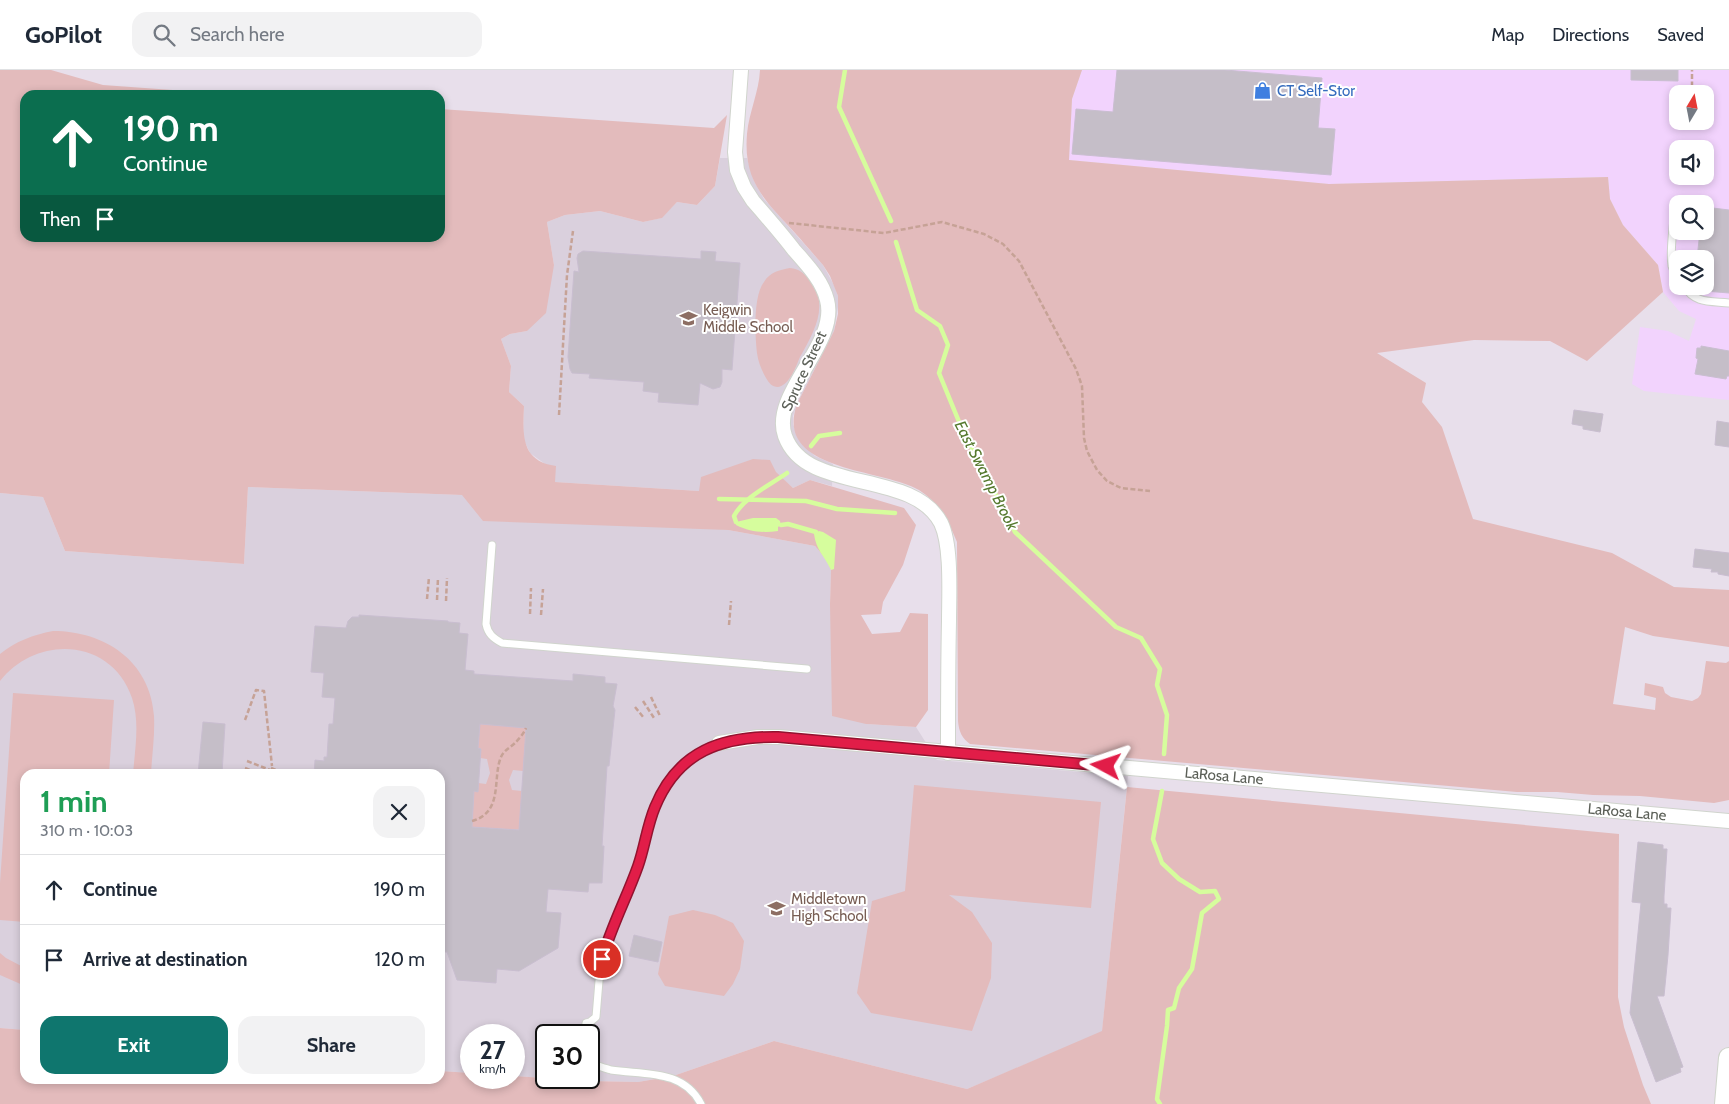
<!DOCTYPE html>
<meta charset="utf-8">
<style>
body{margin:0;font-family:Cabin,sans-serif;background:#f2f2f3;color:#1f2937;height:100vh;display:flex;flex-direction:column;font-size:19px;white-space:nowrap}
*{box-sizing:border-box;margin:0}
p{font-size:16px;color:#747a83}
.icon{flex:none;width:28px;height:28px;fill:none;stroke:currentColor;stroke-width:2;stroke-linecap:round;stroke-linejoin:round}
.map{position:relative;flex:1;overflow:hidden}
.sheet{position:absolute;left:20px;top:699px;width:425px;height:315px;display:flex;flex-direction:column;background:#fff;border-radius:15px;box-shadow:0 2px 8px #0003}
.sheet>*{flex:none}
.hud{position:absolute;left:20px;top:20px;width:425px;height:152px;border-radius:15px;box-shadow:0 2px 8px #0003;background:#0b6e4f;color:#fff;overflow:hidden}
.needle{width:32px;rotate:10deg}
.controls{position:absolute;left:1669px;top:15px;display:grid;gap:10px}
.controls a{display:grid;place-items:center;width:45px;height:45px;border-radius:10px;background:#fff;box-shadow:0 2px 8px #0003;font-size:25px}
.speed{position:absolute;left:460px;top:954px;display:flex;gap:10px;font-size:25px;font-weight:700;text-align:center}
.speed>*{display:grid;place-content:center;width:65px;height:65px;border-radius:50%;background:#fff;box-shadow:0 2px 8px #0003;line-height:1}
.speed small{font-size:12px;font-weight:400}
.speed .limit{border:2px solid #111;border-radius:8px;background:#fff;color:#111}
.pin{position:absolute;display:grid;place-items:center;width:42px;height:42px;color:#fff;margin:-21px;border:2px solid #fff;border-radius:50%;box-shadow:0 1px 5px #0007}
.me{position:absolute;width:55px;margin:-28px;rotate:275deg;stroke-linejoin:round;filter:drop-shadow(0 0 4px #0008)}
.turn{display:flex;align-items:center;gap:18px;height:105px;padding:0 20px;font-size:22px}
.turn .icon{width:65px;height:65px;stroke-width:2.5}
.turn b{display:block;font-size:35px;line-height:42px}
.then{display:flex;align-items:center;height:48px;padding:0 20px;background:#0003;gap:10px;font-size:19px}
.round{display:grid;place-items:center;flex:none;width:52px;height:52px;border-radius:15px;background:#f2f2f3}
.headline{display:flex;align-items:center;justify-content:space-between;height:85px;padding:0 20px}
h1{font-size:30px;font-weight:800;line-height:38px;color:#1e9e55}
.primary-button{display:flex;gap:10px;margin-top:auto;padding:10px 20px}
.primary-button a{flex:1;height:58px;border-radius:15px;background:#0f766e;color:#fff;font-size:20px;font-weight:800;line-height:58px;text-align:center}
.primary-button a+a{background:#f2f2f3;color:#1f2937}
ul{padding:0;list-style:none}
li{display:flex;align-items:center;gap:15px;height:70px;padding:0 20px;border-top:1px solid #e0e1e3}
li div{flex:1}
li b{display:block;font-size:19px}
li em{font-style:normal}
header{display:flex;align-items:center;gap:30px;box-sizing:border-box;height:70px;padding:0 25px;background:#fff;border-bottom:1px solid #e0e1e3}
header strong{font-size:24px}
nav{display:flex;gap:28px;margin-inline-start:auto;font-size:18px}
.search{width:350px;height:45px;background:#f2f2f3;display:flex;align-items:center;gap:12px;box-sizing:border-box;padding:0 18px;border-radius:15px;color:#747a83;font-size:19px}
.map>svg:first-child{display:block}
.commercial{fill:#f2d3fd;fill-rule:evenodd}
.education{fill:#dad0dd;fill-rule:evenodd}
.green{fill:#e3bbbc}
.water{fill:#d6fd9d}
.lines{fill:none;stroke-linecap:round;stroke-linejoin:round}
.stream{stroke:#d6fd9d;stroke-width:4.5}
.building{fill:#c5bec8;stroke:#c9bed0;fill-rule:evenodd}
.service-casing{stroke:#d0d4cd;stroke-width:9}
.minor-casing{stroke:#d0d4cd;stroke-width:16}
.secondary-casing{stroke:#ced3ca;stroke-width:22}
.path{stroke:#c6a296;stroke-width:2.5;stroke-dasharray:5 2.5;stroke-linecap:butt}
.service{stroke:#fff;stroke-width:7}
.minor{stroke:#fff;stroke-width:14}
.secondary{stroke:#fff;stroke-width:20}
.route-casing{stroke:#92132f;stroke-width:12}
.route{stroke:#e11d48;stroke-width:9}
.labels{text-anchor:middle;stroke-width:4;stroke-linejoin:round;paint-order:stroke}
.shop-label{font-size:15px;fill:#366cbe;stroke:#fff;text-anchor:start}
.education-label{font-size:15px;fill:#785e54;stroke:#fff;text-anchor:start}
.street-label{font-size:15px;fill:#5c6058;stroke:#fff}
.water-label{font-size:16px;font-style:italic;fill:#55792e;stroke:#fff}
</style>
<header>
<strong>GoPilot</strong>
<div class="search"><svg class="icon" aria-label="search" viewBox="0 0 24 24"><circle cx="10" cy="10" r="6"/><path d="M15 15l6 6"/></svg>Search here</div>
<nav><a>Map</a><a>Directions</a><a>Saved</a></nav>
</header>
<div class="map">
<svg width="1729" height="1034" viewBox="0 0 1729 1034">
<rect width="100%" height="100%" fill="#e8dfeb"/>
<path class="commercial" d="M1082,0H1729V330L1644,321L1632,314L1640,257L1668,261L1689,271L1696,249L1679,241L1663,222L1658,195L1623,155L1610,129L1608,107L1329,114L1069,90L1072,29ZM1678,24H1705V51H1678ZM1678,79H1705V106H1678ZM1678,134H1705V161H1678ZM1678,189H1705V216H1678Z"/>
<g class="education">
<polygon points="720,88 747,88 754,111 764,129 823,195 835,217 838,226 838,237 834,261 797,334 793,346 793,354 798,368 815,386 833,394 832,416 810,410 793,418 775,402 770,391 699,421 555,412 545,394 530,383 523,368 524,336 509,322 511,296 501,269 510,264 527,261 554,195 547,152 565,145 600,141 643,152 661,148 677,132 697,135 715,116"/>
<path d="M248,417L462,425L728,460L815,476L826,489L831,500L830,534L866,654L916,657L937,690L1128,706L1102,962L967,1019L774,971L673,1006L638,1012L589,1011L514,1006V965H471V1003L440,1001V704H25V960L0,958V423L43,427L65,481L244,494ZM546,965H589V1008H546Z"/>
</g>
<g class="green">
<path d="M0,0H51L103,15L242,25H25V168H440V39L714,58L727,45L715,116L697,135L677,132L662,148L643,152L600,141L565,145L547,152L554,195L546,243L527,261L510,264L501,269L511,296L509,322L524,336C523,364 520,391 556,396L555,412L699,421L701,407L753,389L770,390L776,402L793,418L810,410L904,438L916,455L903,495L883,532L881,544L861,545L872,564L900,562L910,543L928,544V640L916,657L866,654L832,646L830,534L831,500L826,489L815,476L728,460L483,451L462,425L248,417L244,494L65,481L43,427L0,423Z"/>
<path d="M760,0H1082L1072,29L1069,90L1329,114L1608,107L1610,129L1623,155L1658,195L1663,222L1587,291L1550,271L1474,270L1377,283L1426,313L1422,332L1442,357L1473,449L1612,483L1674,517L1729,520V577L1653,566L1625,557L1613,634L1655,640L1656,628L1644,625L1645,613L1663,617L1665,623L1671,627L1692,631L1698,628L1701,624L1706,591L1726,593L1729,591V730L1714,733L1640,726L1593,725L1557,722H1517L970,674C962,668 959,662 958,651L957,472C948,450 939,433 919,420C882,398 773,402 797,334L834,261L838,244V226L830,206L823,195C814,185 805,174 795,163C765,130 743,112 747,64C749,42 759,22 760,0Z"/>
<path d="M790,198C799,199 804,203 809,209C831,234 813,264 800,287C796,296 790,315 778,317C772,317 769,313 766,308C762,301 758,292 757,283C755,266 753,226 764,212C770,202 779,200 790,198Z"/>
<path d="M53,561C105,561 150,591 154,646C155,665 152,685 151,704H133C135,679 140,652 132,628C112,568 37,564 0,611V584C16,571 33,565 53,561Z"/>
<polygon points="13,623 114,630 109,704 25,704 25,852 0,850 0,813"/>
<polygon points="480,654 533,658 523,701 513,700 509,710 512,720 522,721 520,750 525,760 472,757 474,721 478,721 478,713 486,714 490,703 487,689 480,688 481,679 478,678"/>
<polygon points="914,715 1101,732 1091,838 949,825 972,842 992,873 991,908 972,961 871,943 857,923 872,831 905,821"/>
<polygon points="1127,717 1619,764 1618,927 1624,957 1643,1015 1651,1034 0,1034 0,958 25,960 25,1009 440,1009 440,1001 471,1003 471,1008 514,1008 514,1006 589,1011 638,1012 673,1006 774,971 967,1019 1102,961"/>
<polygon points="693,840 715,845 733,853 744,871 740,899 733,914 724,926 665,916 658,904 669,846"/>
<polygon points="0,883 6,888 25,898 25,916 0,905"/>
</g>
<g class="water">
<path d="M753,448H776L780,451L781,455L778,457V461C763,463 750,462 736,455V452Z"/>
<path d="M819,461L823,462L836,470L834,499L831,500C824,485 816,480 814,464Z"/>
</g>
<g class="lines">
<g class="stream">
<polyline points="845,0 839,37 891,151"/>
<polyline points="896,172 917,240 940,256 948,275 939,303 962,359 1015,462 1116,557 1141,568 1160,599 1157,615 1167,645 1164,684"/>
<polyline points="811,376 819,366 840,363"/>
<polyline points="719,429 806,431 837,439 895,443"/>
<path d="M736,452L734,446C744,427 770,415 787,403"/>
<polyline points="781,455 788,454 816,462"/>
<polyline points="1160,1034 1157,1029 1167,956 1168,940 1174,938 1179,918 1192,899 1202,843 1219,829 1215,821 1200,822 1179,809 1162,793 1153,769 1162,721"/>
</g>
</g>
<g class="building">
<polygon points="1117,0 1225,0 1322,8 1318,58 1335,59 1331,105 1072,84 1076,39 1113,42"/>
<polygon points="1631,0 1678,0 1678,11 1631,10"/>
<polygon points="1705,137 1729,140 1729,223 1705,221 1705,189 1697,189 1700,161 1705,161"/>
<polygon points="583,181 701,189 701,181 716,182 715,191 740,193 732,300 722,299 722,312 720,317 713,319 700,313 698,335 658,332 659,323 643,321 644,312 589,308 590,304 572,303 570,299 568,287 574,201 579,202 577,188 578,184"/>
<polygon points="1701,276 1729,281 1729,306 1727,306 1726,309 1695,304 1698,289 1696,288 1697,278 1701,278"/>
<polygon points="1574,340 1603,344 1600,362 1583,359 1583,356 1572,354"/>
<polygon points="1717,351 1729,353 1729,377 1715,375"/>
<polygon points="1695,479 1729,483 1729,506 1718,504 1718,502 1711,502 1712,499 1693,497"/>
<path d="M359,545L448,551V552L460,553L459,563L468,564L465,600L474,601V604L573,611V604L605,607V613L617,614L613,636L615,640L609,696H607L602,776H604L602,813H589L588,822L548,819L546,842L561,843L558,878L519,901L497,899L496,913L457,910L447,882H440V704H314L315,690L324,691V687H327L329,654H333L335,628L322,627L324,603L311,602L315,556L346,558L348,551L352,547H359ZM480,654L526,658L519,760L472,757L474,721L478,722L481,679L478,678Z"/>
<polygon points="203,652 225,654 222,704 198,704"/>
<polygon points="1638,772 1663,775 1663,779 1667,779 1664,826 1664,834 1667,834 1667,838 1671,838 1668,885 1664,926 1657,926 1683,997 1680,998 1681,1002 1656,1012 1630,943 1641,833 1632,832"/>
<polygon points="634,865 662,872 658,892 629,886"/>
</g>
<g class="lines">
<defs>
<g id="service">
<path d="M1677,136C1673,148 1670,184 1672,196C1673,200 1676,204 1678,207"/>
<path d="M1684,216C1695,234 1710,231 1729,233"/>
<path d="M492,475L486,554C488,564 493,568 502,573L807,599"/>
<polyline points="585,965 586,953 590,952 596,947 600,899 605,879 638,796 655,737 666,714 676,701 692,688 719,673"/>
<path d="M589,993C596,995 604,998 611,1000C644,1005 683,999 701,1034"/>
</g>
<g id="minor">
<path d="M741,0L735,82L737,100L744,117L753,131C767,147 781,163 794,180C807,195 822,210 827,230C839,274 770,324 785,366C806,425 912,398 941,453C952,476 949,525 949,551C948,595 948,639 948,683"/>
<polyline points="719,673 758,667 779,667 1729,751"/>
</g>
<polyline id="secondary" points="1725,1034 1729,988"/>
</defs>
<use href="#service" class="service-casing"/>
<use href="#minor" class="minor-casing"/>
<use href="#secondary" class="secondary-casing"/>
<g class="path">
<polyline points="1692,24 1692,0"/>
<polyline points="1691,58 1691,51"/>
<polyline points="789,153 884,163 942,152 984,164 1003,174 1019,191 1076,299 1082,316 1084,368 1087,381 1097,400 1107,411 1121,418 1150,421"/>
<polyline points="559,345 567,205 573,161"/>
<polyline points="427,529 429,507"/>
<polyline points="437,530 438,508"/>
<polyline points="446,531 447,508"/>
<polyline points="530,544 531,518"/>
<polyline points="541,545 543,519"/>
<polyline points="729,555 731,531"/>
<polyline points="651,627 660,646"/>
<polyline points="643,631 654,648"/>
<polyline points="635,637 644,648"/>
<polyline points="245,650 256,620 264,621 272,696"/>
<polyline points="247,691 270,700"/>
<polyline points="245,698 260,704"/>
<polyline points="271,698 285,704"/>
<path d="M472,751C504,742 492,708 501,687C504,680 510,678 515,673C519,669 524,663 526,658"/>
</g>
<use href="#service" class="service"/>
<use href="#minor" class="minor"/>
<use href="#secondary" class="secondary"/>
</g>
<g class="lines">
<defs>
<path id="route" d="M602,889C611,857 627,827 638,796C645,776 647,756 655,737C678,681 722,666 778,667L1106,696"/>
</defs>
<use href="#route" class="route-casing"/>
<use href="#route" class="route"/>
</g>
<defs>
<symbol id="shop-bare" viewBox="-9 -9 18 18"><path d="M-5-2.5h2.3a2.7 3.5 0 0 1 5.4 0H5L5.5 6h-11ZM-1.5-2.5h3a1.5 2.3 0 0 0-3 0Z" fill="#3f7fe0" stroke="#fff" stroke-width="2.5" paint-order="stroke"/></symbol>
<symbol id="school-bare" viewBox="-9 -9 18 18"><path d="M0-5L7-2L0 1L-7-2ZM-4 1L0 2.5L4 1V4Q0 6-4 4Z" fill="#8d6e63" stroke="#fff" stroke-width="2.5" paint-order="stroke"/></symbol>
</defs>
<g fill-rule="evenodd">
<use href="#shop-bare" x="1250" y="8" width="25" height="25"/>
<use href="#school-bare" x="676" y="236" width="25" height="25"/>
<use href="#school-bare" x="764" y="826" width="25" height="25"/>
</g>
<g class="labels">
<g class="shop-label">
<text x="1277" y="26">CT Self-Stor</text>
</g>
<g class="education-label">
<text x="703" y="245">Keigwin<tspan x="703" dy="17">Middle School</tspan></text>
<text x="791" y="834">Middletown<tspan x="791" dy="17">High School</tspan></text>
</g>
<g class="street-label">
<text transform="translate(804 301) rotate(-65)" y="5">Spruce Street</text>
<text transform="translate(1224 706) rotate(5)" y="5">LaRosa Lane</text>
<text transform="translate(1627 742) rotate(5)" y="5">LaRosa Lane</text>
</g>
<g class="water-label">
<text transform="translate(987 405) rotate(63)" y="6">East Swamp Brook</text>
</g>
</g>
</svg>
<div class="controls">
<a><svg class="needle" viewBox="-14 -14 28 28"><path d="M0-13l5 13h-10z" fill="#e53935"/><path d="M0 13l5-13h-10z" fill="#747a83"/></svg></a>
<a><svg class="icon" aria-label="sound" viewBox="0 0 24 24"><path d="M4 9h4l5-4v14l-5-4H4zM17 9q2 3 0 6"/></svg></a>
<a><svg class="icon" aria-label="search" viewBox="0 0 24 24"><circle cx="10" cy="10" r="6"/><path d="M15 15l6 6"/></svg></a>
<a><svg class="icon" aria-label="layers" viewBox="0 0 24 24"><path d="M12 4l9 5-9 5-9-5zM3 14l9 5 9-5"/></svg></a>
</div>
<div class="speed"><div>27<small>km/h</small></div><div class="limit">30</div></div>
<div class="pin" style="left:602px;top:889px;background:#d93025"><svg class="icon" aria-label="arrive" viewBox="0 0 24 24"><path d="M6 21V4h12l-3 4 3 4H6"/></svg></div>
<svg class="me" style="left:1106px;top:696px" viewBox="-20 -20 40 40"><path d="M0-17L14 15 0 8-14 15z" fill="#e11d48" stroke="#fff" stroke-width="4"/></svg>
<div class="hud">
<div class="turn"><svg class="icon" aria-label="ahead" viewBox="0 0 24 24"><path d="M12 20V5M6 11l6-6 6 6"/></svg><div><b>190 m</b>Continue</div></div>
<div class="then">Then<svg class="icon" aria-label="arrive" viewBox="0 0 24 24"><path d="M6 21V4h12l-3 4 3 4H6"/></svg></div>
</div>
<section class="sheet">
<div class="headline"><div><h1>1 min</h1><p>310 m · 10:03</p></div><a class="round"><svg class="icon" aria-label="close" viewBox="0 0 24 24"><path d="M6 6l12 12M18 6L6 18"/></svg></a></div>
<ul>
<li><svg class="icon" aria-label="ahead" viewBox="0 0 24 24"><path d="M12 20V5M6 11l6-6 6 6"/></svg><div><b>Continue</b></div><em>190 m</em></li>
<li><svg class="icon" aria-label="arrive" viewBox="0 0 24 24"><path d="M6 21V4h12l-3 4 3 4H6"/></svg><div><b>Arrive at destination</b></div><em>120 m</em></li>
</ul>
<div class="primary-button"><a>Exit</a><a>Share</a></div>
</section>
</div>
